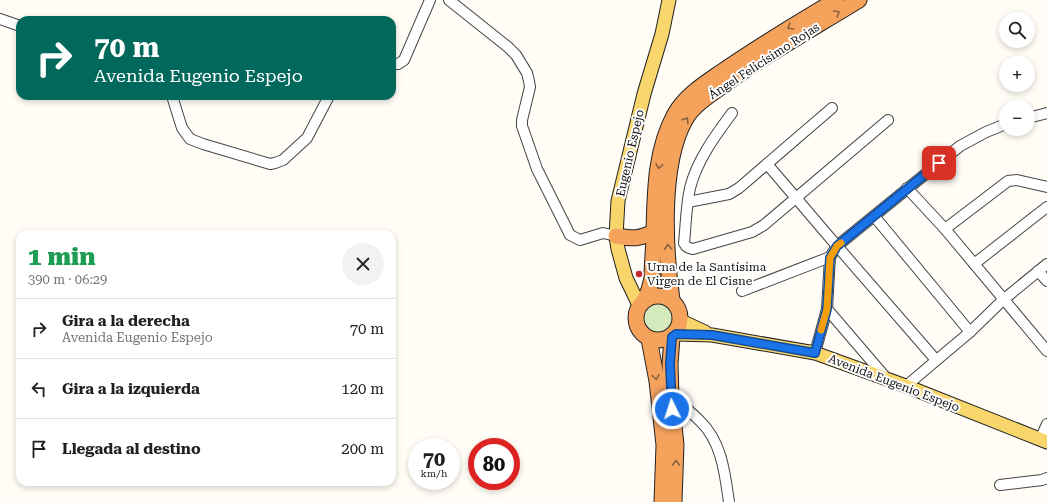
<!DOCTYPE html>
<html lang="es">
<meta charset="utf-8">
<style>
body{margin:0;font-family:"Roboto Serif",serif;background:#f2f2f2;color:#202124;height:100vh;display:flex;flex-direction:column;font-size:15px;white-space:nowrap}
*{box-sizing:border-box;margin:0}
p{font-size:13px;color:#757577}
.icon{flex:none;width:22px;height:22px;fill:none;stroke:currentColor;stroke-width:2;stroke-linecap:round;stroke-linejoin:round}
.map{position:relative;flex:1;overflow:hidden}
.details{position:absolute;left:16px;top:230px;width:380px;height:256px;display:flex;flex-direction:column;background:#fff;border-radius:12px;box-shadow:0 2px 6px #0003}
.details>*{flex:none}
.banner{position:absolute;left:16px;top:16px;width:380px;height:84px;border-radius:12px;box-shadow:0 2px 6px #0003;background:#00695c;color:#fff;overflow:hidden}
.buttons{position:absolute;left:999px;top:12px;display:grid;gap:8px}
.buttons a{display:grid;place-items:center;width:36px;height:36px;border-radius:50%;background:#fff;box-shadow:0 2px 6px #0003;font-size:20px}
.speed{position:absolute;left:408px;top:438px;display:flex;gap:8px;font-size:20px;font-weight:700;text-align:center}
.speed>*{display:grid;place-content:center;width:52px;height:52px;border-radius:50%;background:#fff;box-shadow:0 2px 6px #0003;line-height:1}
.speed small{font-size:10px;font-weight:400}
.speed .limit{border:6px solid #d22;background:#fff;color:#111}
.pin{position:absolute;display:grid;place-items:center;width:34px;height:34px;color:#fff;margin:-17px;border-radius:8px;box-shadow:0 2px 6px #0006}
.me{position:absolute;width:44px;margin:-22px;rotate:356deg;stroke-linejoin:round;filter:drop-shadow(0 0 3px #0008)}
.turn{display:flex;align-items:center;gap:14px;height:84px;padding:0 12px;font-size:18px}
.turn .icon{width:52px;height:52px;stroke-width:2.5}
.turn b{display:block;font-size:28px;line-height:34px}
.round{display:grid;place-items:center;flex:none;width:42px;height:42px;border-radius:21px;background:#f2f2f2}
.head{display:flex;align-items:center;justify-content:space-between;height:68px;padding:0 12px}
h1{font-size:24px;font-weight:800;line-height:30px;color:#1e9e55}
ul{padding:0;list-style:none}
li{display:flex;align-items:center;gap:12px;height:60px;padding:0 12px;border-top:1px solid #e0e0e0}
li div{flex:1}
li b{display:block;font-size:15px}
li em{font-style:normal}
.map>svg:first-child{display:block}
.green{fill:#d5ebbd}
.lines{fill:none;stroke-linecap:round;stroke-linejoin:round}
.minor-casing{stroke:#444;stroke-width:12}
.major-casing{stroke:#222;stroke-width:15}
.highway-casing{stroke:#222;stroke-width:17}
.minor{stroke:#fff;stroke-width:10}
.major{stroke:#f9d66b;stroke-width:13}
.highway{stroke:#f5a25d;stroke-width:15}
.oneway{stroke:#8e613b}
.route-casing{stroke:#114b97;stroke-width:10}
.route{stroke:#1a73e8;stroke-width:7}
.slow{stroke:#f59e0b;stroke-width:7}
.poi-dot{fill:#c4262e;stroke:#fff;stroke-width:1.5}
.labels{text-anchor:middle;stroke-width:4;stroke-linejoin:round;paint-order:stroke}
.street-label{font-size:12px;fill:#111;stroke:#fff}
.poi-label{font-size:12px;fill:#111;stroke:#fff;text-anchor:start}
</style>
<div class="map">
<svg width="1047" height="502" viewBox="0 0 1047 502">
<rect width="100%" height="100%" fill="#fffdf5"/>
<circle class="green" cx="658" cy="317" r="16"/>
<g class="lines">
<defs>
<g id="minor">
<polyline points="449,0 508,47 516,55 527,73 529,81 530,87 522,120 522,126 537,169 570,235 580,240 603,233 616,236"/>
<polyline points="0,19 20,26"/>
<polyline points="392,64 398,64 404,60 430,0"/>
<polyline points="172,96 182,128 190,139 203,144 270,164 275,163 283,160 307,138 329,96"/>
<path d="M732,113C715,136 697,160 690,188C686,206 686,224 684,243C686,247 688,248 693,249L752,232L764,225L888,120"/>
<polyline points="1028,118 1047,113"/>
<polyline points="767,164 837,246 936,360"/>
<polyline points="907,188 945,229 1047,351"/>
<polyline points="688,202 729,194 739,188 832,108"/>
<polyline points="874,216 970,332"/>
<polyline points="945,229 1008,181 1017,180 1047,187"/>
<polyline points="974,264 1047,207"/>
<polyline points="1038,271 1047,281"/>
<polyline points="742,291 830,257"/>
<polyline points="827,309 887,379"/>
<polyline points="815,353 827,309 830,257 837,246 960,146 986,132 1006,124"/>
<polyline points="906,386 970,332 1003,300 1047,264"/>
<path d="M671,397C681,404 691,412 700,421C722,442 725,474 729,502"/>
<polyline points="1040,440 1047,424"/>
<polyline points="1000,485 1042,480 1047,478"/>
</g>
<g id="major">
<polyline points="639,305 626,278 618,249 616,236 618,201 644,94 662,34 669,0"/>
<polyline points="681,321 705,332"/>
<polyline points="676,334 712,335 815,353 906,386 1047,442"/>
</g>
<g id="highway">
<path d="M616,236C634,239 638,239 654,232"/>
<circle cx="658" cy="318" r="22"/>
<path d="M645,299L649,290L652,278C652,263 654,248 654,232C655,193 655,150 675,114C685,96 704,84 720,73C757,47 796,24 836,0"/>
<path d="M672,300C665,250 660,165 685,120C694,104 713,93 728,82C770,52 815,27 859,0"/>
<polyline points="672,337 670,364 671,397 676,445 674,502"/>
<polyline points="649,339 657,381 664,445 662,502"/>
</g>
</defs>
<use href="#minor" class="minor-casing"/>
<use href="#major" class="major-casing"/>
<use href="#highway" class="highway-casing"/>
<use href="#minor" class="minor"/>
<use href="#major" class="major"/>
<use href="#highway" class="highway"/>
</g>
<defs><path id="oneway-chevron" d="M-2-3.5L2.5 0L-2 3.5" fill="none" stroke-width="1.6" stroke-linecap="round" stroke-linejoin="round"/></defs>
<g class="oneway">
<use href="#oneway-chevron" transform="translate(837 13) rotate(-31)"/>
<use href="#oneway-chevron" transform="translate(790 27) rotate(149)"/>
<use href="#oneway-chevron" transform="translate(686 120) rotate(-58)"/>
<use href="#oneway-chevron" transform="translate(659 166) rotate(100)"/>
<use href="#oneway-chevron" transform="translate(668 247) rotate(-93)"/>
<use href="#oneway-chevron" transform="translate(656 377) rotate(81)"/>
<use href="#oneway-chevron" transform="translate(676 463) rotate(-89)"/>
</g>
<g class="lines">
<defs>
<polyline id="route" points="672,409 670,364 672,337 676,334 712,335 815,353 827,309 830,258 837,246 939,163"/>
</defs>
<use href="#route" class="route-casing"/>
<use href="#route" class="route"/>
<polyline class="slow" points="821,330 827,309 830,258 837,246 841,243"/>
</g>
<circle class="poi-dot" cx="639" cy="274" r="4"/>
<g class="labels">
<g class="street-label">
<text transform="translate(764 61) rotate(-33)" y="4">Ángel Felicísimo Rojas</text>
<text transform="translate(630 153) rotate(-77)" y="4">Eugenio Espejo</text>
<text transform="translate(894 383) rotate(21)" y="4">Avenida Eugenio Espejo</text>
</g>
<g class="poi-label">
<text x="647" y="271">Urna de la Santísima<tspan x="647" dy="14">Virgen de El Cisne</tspan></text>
</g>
</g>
</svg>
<div class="buttons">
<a><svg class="icon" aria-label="search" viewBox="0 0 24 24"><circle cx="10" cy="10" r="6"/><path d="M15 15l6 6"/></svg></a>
<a>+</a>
<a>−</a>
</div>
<div class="speed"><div>70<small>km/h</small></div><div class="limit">80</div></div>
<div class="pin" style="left:939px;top:163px;background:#d93025"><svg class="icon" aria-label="arrive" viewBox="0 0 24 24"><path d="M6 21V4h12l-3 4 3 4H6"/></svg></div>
<svg class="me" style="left:672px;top:409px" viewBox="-20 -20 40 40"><circle r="17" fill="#1a73e8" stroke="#fff" stroke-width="3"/><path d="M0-11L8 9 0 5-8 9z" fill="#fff"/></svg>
<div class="banner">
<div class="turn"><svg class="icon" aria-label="right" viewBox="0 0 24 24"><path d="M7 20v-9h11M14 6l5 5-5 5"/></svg><div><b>70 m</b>Avenida Eugenio Espejo</div></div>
</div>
<section class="details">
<div class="head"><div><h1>1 min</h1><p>390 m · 06:29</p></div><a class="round"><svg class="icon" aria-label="close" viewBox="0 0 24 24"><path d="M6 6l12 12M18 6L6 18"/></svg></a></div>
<ul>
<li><svg class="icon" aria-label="right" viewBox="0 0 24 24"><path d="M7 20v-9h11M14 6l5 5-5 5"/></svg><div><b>Gira a la derecha</b><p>Avenida Eugenio Espejo</p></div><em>70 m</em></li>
<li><svg class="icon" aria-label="left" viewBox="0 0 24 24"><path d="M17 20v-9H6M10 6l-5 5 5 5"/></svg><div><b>Gira a la izquierda</b></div><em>120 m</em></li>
<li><svg class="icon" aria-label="arrive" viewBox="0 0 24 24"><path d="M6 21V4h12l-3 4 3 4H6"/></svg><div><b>Llegada al destino</b></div><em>200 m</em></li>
</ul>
</section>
</div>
